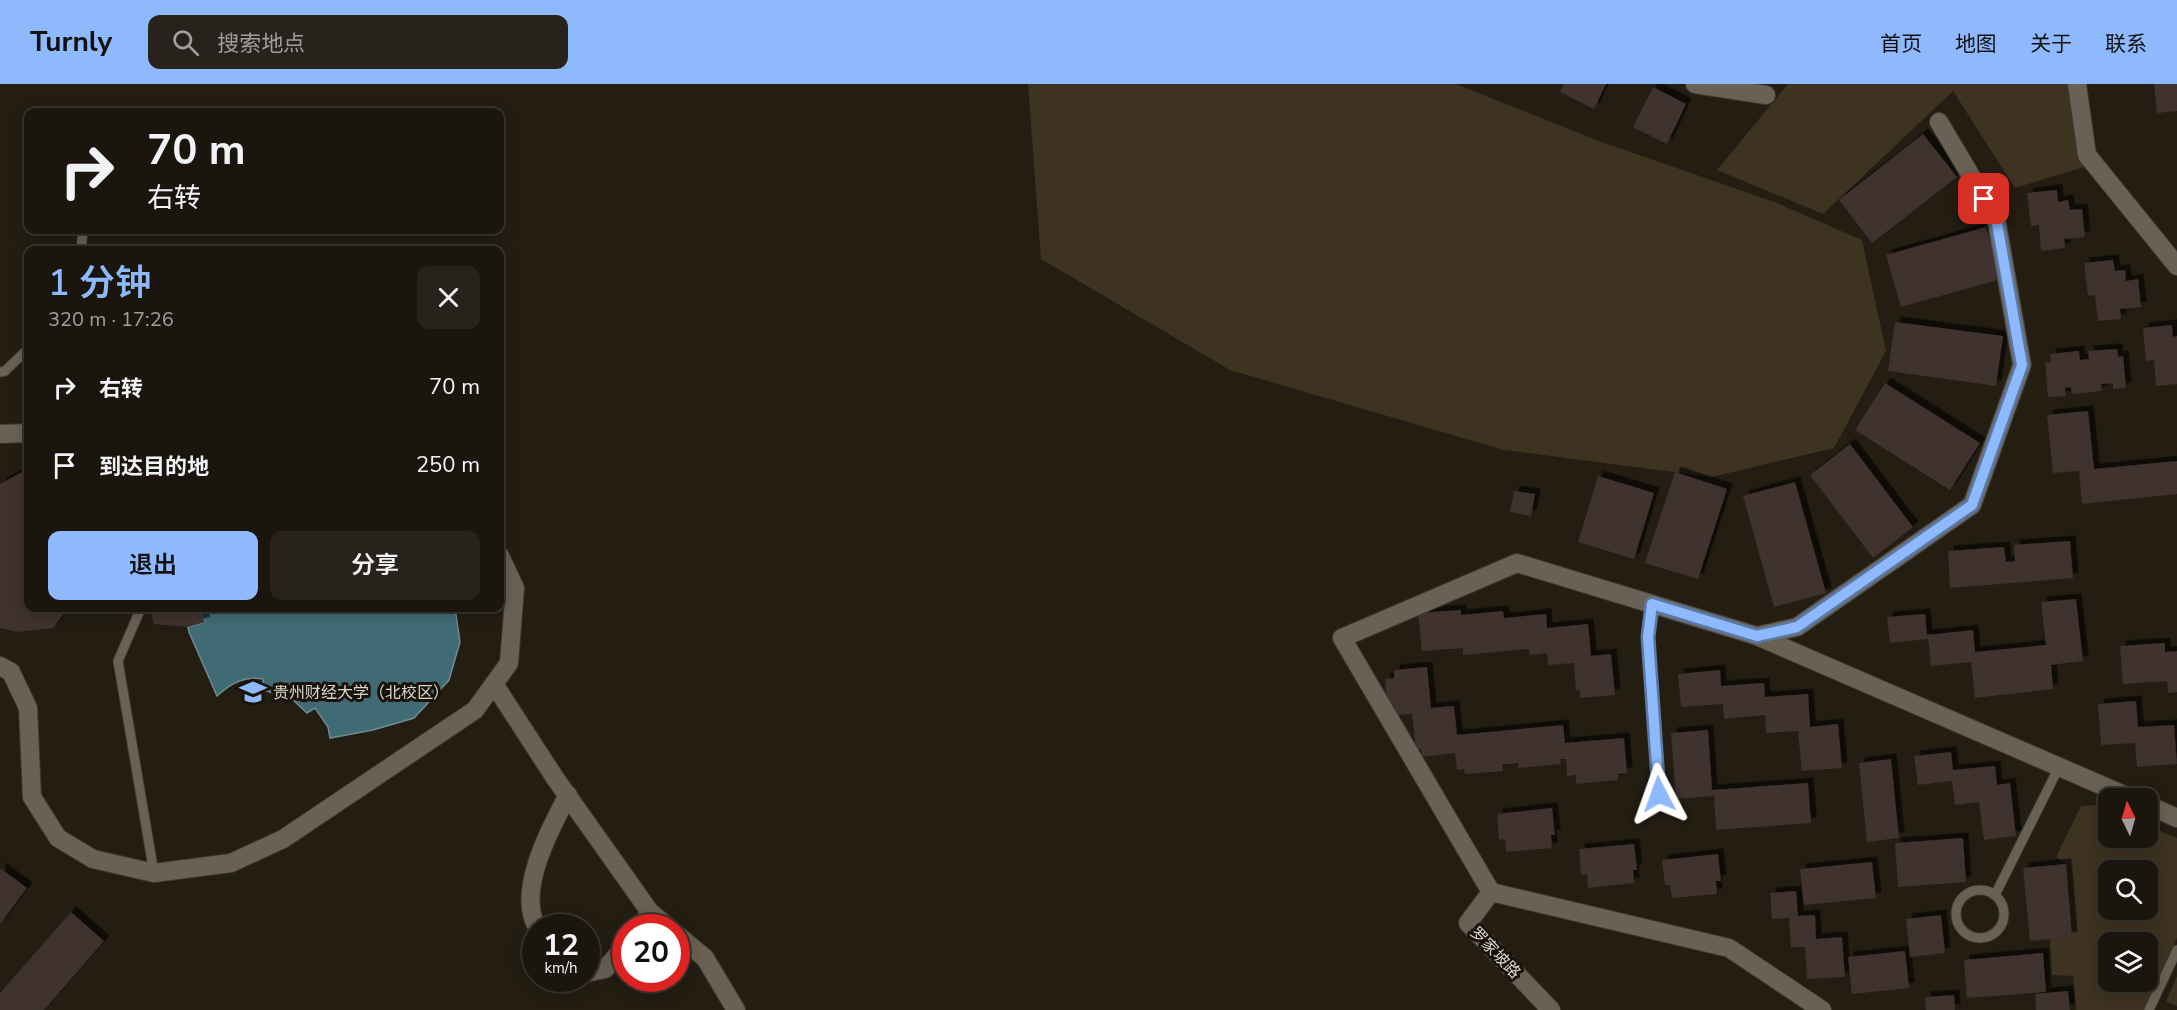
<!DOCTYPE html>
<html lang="zh">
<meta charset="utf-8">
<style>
body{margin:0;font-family:"Nunito Sans","Noto Sans SC",sans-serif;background:#27231c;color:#f1f3f6;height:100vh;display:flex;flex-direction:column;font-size:22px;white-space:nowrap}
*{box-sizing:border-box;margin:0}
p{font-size:20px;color:#9f9f9e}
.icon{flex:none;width:33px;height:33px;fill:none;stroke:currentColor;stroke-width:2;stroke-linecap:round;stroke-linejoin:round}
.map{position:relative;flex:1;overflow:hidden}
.panel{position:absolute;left:24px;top:162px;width:480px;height:366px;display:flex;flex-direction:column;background:#1a160e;border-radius:12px;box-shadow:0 3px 15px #0003,0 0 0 2px #38352e}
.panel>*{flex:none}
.hud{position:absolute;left:24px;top:24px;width:480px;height:126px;border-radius:12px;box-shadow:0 3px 15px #0003,0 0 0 2px #38352e;background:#1a160e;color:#f1f3f6;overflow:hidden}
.needle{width:39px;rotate:355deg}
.fabs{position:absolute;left:2098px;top:704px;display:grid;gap:12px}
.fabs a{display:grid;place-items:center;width:60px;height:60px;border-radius:12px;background:#1a160e;box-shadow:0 3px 15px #0003,0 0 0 2px #38352e;font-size:30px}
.speed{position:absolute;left:522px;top:830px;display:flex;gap:12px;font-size:30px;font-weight:700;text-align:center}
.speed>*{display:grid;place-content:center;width:78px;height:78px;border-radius:50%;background:#1a160e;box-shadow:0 3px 15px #0003,0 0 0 2px #38352e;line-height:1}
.speed small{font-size:15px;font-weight:400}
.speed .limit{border:9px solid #d22;background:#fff;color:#111}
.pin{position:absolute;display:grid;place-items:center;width:51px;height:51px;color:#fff;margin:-26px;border-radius:12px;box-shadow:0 3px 9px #0006}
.me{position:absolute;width:66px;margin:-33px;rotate:356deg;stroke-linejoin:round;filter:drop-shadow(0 0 4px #0008)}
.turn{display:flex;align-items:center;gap:21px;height:126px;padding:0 24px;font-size:27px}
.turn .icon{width:78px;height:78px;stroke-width:2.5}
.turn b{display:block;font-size:42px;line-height:51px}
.round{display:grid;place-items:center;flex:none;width:63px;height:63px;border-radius:12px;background:#27231c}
.head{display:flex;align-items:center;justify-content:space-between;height:102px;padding:0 24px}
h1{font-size:36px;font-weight:600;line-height:45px;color:#8eb9fc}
.action{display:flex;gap:12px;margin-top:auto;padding:12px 24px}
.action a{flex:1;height:69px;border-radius:12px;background:#8eb9fc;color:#111;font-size:24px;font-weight:600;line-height:69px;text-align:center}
.action a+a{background:#27231c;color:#f1f3f6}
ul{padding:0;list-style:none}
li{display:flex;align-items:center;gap:18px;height:78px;padding:0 24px}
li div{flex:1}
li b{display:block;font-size:22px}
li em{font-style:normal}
header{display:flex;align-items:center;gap:36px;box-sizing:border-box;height:84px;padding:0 30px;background:#8eb9fc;color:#111}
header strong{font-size:28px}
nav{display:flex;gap:33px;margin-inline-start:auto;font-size:21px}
.search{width:420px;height:54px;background:#27231c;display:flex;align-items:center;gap:15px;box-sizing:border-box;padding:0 21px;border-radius:12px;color:#9f9f9e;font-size:22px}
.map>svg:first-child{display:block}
.green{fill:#3e3221;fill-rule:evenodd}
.water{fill:#406b75;stroke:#6e8b90;stroke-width:1.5}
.building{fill:#3f312f;filter:url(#shadow)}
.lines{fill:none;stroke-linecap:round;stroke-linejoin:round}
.lane-casing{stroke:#3e3932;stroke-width:11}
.street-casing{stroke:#3e3932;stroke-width:20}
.lane{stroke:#696155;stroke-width:9}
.street{stroke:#696155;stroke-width:18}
.route-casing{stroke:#5c78a4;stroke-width:15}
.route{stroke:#8eb9fc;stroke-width:10}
.labels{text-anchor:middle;stroke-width:6;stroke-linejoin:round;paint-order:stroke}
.poi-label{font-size:16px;fill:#dbd6cf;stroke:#1a1309;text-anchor:start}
.street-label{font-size:16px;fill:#dbd6cf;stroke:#1a1309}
</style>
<header>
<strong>Turnly</strong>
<div class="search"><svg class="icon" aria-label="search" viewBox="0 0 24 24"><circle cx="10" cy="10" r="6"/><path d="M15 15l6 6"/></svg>搜索地点</div>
<nav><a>首页</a><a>地图</a><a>关于</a><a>联系</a></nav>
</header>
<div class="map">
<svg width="2177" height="926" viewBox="0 0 2177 926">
<defs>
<filter id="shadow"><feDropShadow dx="5.5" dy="-5.5" stdDeviation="0" flood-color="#0009"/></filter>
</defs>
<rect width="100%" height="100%" fill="#231d12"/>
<g class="green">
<polygon points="1028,0 1456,0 1599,57 1777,119 1862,156 1886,267 1834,364 1712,393 1504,366 1230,286 1041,175"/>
<polygon points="1788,0 2073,0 2084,83 2015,104 1953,7 1823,130 1717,86"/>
<path d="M2097,721L2109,726V753H2148V742L2177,754V854L2145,926H2076L2073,892L2052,891L2050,855L2072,853L2066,780L2056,773L2081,722ZM2109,786H2148V825H2109ZM2109,858H2148V897H2109Z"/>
<polygon points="2177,892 2177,922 2166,917"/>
</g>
<path class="water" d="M209,524H455L460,558L449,596L414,634L373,646L330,654L328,643L315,624L307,629L291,614L263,606V595C244,592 231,599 217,612L189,548L188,543L205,538L200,528Z"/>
<g class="building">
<polygon points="1564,0 1606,0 1594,25 1560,8"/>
<polygon points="2154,0 2177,0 2177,27 2157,29"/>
<polygon points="1653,3 1686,20 1667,60 1633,43"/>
<polygon points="1923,50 1957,93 1872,159 1839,116"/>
<polygon points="2057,106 2058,118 2068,116 2070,126 2082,125 2085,153 2064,155 2065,164 2041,167 2039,141 2031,142 2027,109"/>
<polygon points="1986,143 2001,195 1901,223 1886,171"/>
<polygon points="2113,176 2115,187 2125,186 2126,197 2138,195 2141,223 2120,225 2121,235 2098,237 2095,211 2088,212 2084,179"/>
<polygon points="1895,238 2003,252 1996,302 1888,287"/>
<polygon points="2172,241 2173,253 2177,252 2177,300 2156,302 2154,276 2146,277 2143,244"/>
<polygon points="2117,265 2118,273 2123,272 2126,304 2113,305 2113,299 2101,300 2102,307 2072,310 2071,303 2065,304 2066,312 2048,313 2045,278 2051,278 2050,270 2079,267 2080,276 2089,275 2088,267"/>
<polygon points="1885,299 1980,359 1950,406 1855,346"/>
<polygon points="2088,327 2094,385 2177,377 2177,410 2082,420 2079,387 2053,389 2047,331"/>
<polygon points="1850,360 1913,443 1873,474 1810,391"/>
<polygon points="22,388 28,388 28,524 68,524 53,544 17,548 0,544 0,400"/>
<polygon points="1675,388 1727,405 1698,495 1645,479"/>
<polygon points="1598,392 1654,409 1634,475 1578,458"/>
<polygon points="1795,398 1826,509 1774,523 1743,412"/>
<polygon points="1514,407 1535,410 1531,432 1510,428"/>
<polygon points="2070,457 2073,494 1950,504 1948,467 2004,463 2006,478 2015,477 2014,461"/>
<polygon points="2076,515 2083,577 2051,581 2053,605 1975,614 1971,578 1931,582 1928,555 1890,559 1887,533 1925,530 1927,551 1973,546 1975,568 2046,561 2041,518"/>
<polygon points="150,524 209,524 200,528 205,538 188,543 154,540"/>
<polygon points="1461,526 1461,531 1503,527 1504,534 1546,530 1547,544 1588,540 1591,572 1611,570 1615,611 1580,614 1580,606 1576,607 1574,579 1548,581 1547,569 1530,571 1529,565 1463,571 1463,564 1422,567 1418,529"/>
<polygon points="2165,559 2165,568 2177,567 2177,608 2168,609 2167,597 2123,600 2120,562"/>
<polygon points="1427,583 1431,624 1454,622 1457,651 1563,641 1565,659 1624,654 1627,689 1618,690 1618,696 1576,700 1576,691 1567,692 1566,675 1560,675 1561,680 1518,684 1518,679 1502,681 1503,687 1465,690 1464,685 1457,686 1455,669 1422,673 1421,665 1416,666 1412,630 1396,631 1395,625 1388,626 1385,595 1394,594 1394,586"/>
<polygon points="1720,586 1721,602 1764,599 1765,613 1808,610 1810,643 1838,640 1842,684 1802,687 1798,647 1766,649 1765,631 1724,635 1723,620 1681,623 1678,590"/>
<polygon points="2136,617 2138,643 2174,641 2177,680 2137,683 2135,659 2101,661 2098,620"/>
<polygon points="1708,646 1712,706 1808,699 1811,739 1716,746 1714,712 1676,715 1671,649"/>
<polygon points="1951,668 1953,686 1995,682 1997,701 2010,699 2016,752 1984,756 1979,718 1955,721 1952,697 1918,701 1914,672"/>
<polygon points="1891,675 1899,754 1867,758 1859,679"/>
<polygon points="1552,724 1555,751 1551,751 1552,764 1506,768 1505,755 1499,756 1497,730"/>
<polygon points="1963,754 1966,798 1898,803 1895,759"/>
<polygon points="1634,760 1637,786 1633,786 1634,799 1588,804 1587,790 1581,791 1579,765"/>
<polygon points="1718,770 1721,797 1716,797 1717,810 1672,814 1670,801 1665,801 1662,776"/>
<polygon points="1872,778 1876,814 1804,821 1800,785"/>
<polygon points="2066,780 2072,853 2030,857 2023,784"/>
<polygon points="0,784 27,804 0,840"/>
<polygon points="1796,807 1798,832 1815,831 1816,855 1842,853 1845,893 1807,895 1805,863 1791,863 1789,834 1772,835 1770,809"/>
<polygon points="71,828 104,857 44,926 0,926 0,909"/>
<polygon points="1941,831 1945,869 1910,873 1906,835"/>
<polygon points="1905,867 1909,904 1852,910 1848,873"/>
<polygon points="2043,869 2046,908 1967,914 1964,876"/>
<polygon points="2068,907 2070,926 2036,926 2035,910"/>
<polygon points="1954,911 1955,926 1926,926 1925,913"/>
</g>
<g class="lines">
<defs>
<g id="lane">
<polyline points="81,166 83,146"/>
<polyline points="0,288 5,287 28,265"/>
<polyline points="1652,520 1648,553 1659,710"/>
<polyline points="141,524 118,577 154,789"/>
<circle cx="1980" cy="830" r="24"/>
<polyline points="1995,811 2059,683"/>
<polyline points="2149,926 2177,866"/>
</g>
<g id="street">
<polyline points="1695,0 1766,11"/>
<polyline points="2077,0 2087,71 2177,182"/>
<polyline points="0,350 28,349"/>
<polyline points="1757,552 2131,714"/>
<polyline points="0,582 11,588 28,624 32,713 58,754 93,775 154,789 231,779 283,755 475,626 509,579 515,504 500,472"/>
<polyline points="494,600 555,694 650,828 668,843"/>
<polyline points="2148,721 2177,734"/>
<polyline points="1491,808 1468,839 1551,926"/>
<path d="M537,843C516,807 551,743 568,711"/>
<polyline points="640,843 650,828"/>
<polyline points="676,850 705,874 736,926"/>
<polyline points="586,889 605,885 626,861"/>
<polyline points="1822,926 1729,864 1491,808 1342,554 1517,479 1757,552 1797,543 1972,421 2022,281 1996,134 1939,38"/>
</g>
</defs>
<use href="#lane" class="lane-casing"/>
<use href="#street" class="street-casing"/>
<use href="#lane" class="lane"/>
<use href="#street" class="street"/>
</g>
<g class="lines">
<defs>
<polyline id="route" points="1659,710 1648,553 1652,520 1757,552 1797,543 1972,421 2022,281 1996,134 1984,115"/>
</defs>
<use href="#route" class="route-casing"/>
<use href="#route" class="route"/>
</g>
<defs>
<symbol id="university-bare" viewBox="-9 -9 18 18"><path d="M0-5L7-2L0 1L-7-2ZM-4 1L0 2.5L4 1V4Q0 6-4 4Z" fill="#8eb9fc" stroke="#1a1309" stroke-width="2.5" paint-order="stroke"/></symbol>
</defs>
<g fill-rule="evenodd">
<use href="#university-bare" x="234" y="589" width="38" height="38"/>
</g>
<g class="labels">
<g class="poi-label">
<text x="273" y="614">贵州财经大学（北校区）</text>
</g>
<g class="street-label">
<text transform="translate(1496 868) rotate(46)" y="6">罗家坡路</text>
</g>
</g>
</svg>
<div class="fabs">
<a><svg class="needle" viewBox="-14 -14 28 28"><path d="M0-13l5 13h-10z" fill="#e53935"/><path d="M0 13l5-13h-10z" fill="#9f9f9e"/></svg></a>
<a><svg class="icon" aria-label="search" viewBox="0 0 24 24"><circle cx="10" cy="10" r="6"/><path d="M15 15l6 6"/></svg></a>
<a><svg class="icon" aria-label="layers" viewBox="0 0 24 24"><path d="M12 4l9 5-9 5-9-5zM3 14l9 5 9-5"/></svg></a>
</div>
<div class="speed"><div>12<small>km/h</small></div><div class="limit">20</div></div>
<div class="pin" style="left:1984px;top:115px;background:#d93025"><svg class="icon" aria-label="arrive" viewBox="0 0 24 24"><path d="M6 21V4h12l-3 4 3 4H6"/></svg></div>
<svg class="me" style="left:1659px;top:710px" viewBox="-20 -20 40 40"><path d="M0-17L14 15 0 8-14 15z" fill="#8eb9fc" stroke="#fff" stroke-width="4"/></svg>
<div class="hud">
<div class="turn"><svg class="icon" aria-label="right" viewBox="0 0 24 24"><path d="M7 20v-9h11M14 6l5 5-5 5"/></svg><div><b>70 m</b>右转</div></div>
</div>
<section class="panel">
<div class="head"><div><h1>1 分钟</h1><p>320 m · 17:26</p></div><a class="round"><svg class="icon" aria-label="close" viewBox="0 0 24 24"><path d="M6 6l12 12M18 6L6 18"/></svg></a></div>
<ul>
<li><svg class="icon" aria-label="right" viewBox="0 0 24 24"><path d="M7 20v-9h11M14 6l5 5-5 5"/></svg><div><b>右转</b></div><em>70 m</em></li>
<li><svg class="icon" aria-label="arrive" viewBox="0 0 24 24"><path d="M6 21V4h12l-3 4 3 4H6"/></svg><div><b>到达目的地</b></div><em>250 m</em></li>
</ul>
<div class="action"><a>退出</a><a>分享</a></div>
</section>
</div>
